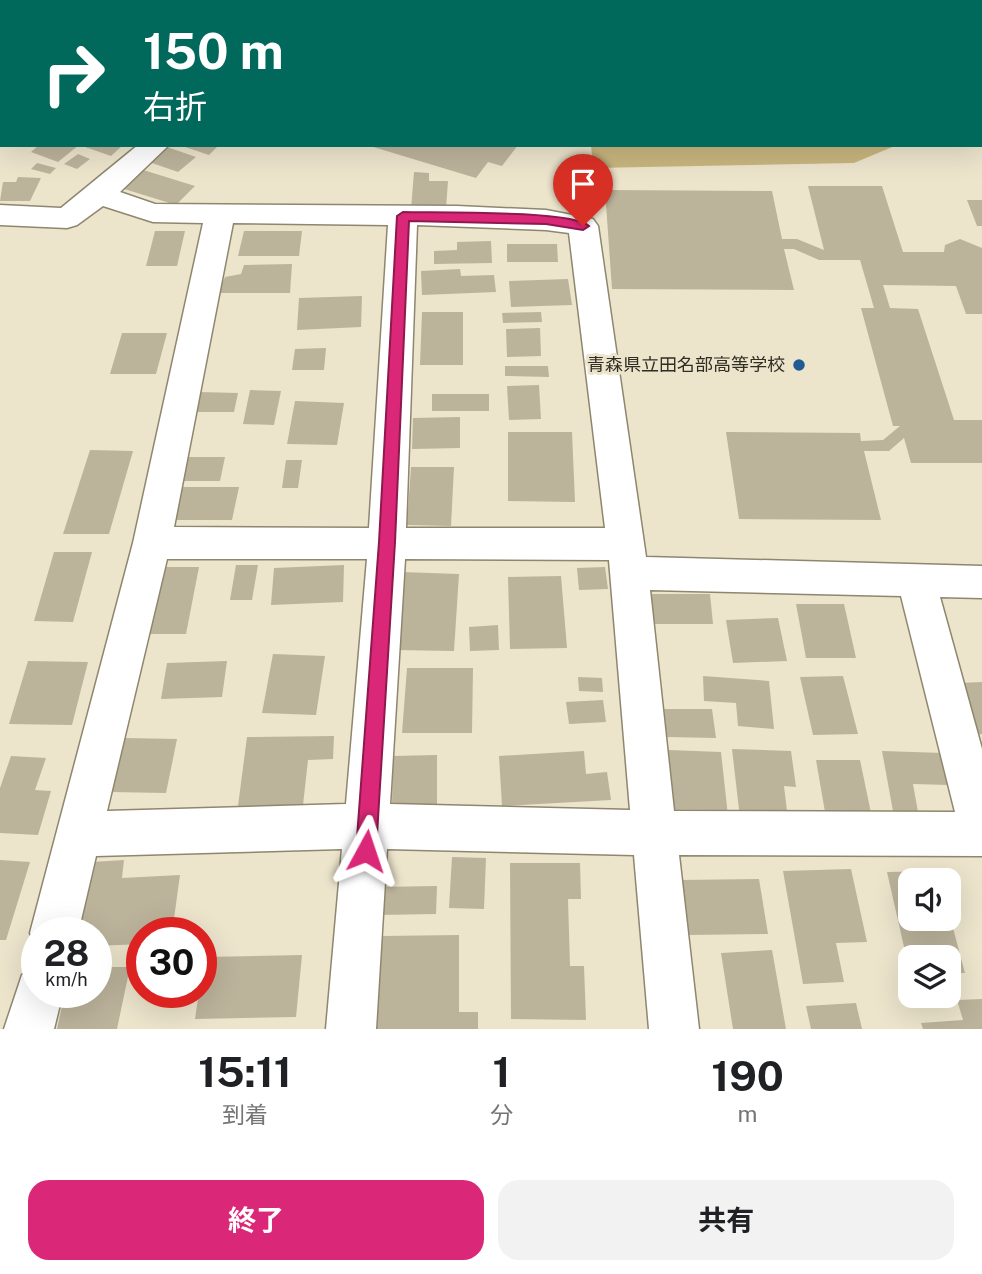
<!DOCTYPE html>
<html lang="ja">
<meta charset="utf-8">
<style>
body{margin:0;font-family:"Public Sans","Noto Sans JP",sans-serif;background:#f2f2f2;color:#202124;height:100vh;display:flex;flex-direction:column;font-size:26px;white-space:nowrap}
*{box-sizing:border-box;margin:0}
p{font-size:23px;color:#757577}
.icon{flex:none;width:38px;height:38px;fill:none;stroke:currentColor;stroke-width:2;stroke-linecap:round;stroke-linejoin:round}
.map{position:relative;height:1029px;overflow:hidden}
.drawer{display:flex;flex-direction:column;background:#fff;flex:1}
.drawer>*{flex:none}
.banner{position:absolute;left:0px;top:0px;width:984px;height:147px;box-shadow:0 7px 28px #0002;background:#00695c;color:#fff;overflow:hidden}
.tools{position:absolute;left:898px;top:868px;display:grid;gap:14px}
.tools a{display:grid;place-items:center;width:63px;height:63px;border-radius:14px;background:#fff;box-shadow:0 7px 28px #0002;font-size:35px}
.speed{position:absolute;left:21px;top:917px;display:flex;gap:14px;font-size:35px;font-weight:700;text-align:center}
.speed>*{display:grid;place-content:center;width:91px;height:91px;border-radius:50%;background:#fff;box-shadow:0 7px 28px #0002;line-height:1}
.speed small{font-size:18px;font-weight:400}
.speed .limit{border:10px solid #d22;background:#fff;color:#111}
.pin{position:absolute;display:grid;place-items:center;width:60px;height:60px;color:#fff;margin:-72px -30px;border-radius:50% 50% 50% 0;rotate:-45deg;box-shadow:0 0 7px #0007}
.pin .icon{rotate:45deg}
.me{position:absolute;width:77px;margin:-38px;rotate:5deg;stroke-linejoin:round;filter:drop-shadow(0 0 5px #0008)}
.turn{display:flex;align-items:center;gap:24px;height:147px;padding:0 28px;font-size:32px}
.turn .icon{width:91px;height:91px;stroke-width:2.5}
.turn b{display:block;font-size:49px;line-height:60px}
.eta{display:flex;justify-content:space-evenly;align-items:center;height:119px;text-align:center}
.eta b{font-size:42px;font-weight:700;line-height:49px}
.button{display:flex;gap:14px;margin-top:auto;padding:14px 28px}
.button a{flex:1;height:80px;border-radius:21px;background:#db2777;color:#fff;font-size:28px;font-weight:700;line-height:80px;text-align:center}
.button a+a{background:#f2f2f2;color:#202124}
.map>svg:first-child{display:block}
.green{fill:#c8b57e}
.building{fill:#bcb39b}
.lines{fill:none;stroke-linecap:round;stroke-linejoin:round}
.minor-casing{stroke:#8e866f;stroke-width:3}
.minor{fill:#fff;fill-rule:evenodd}
.route{fill:#db2777;stroke:#8e194d;stroke-width:2}
.poi-dot{fill:#205b92;stroke:#ece4cb;stroke-width:2.5}
.labels{text-anchor:middle;stroke-width:6;stroke-linejoin:round;paint-order:stroke}
.poi-label{font-size:18px;fill:#302d24;stroke:#ece4cb;text-anchor:end}
</style>
<div class="map">
<svg width="982" height="1029" viewBox="0 0 982 1029">
<rect width="100%" height="100%" fill="#ece4cb"/>
<g class="green">
<polygon points="578,0 982,0 982,142 982,2"/>
<polygon points="591,145 897,145 854,163 593,168"/>
</g>
<g class="building">
<polygon points="39,145 79,145 58,162 31,152"/>
<polygon points="87,145 123,145 111,156 85,147"/>
<polygon points="179,145 219,145 209,155"/>
<polygon points="518,145 502,166 488,162 476,178 370,146"/>
<polygon points="167,147 196,157 178,172 149,162"/>
<polygon points="78,154 90,159 77,169 64,164"/>
<polygon points="37,163 56,168 50,174 31,169"/>
<polygon points="140,169 195,186 176,205 121,188"/>
<polygon points="414,172 429,173 429,181 448,181 446,209 411,209"/>
<polygon points="18,177 41,178 30,201 0,201 3,182 16,182"/>
<polygon points="808,186 882,186 903,252 944,252 945,245 960,239 982,248 982,314 966,314 956,286 883,285 890,308 918,309 954,420 982,420 982,463 911,463 904,438 889,451 864,451 881,520 739,519 726,432 860,433 861,441 883,440 900,426 893,426 861,308 874,308 860,260 819,260 794,249 784,249 794,290 612,289 605,190 772,191 782,239 797,239 824,250"/>
<polygon points="967,200 982,200 982,226 977,226"/>
<polygon points="155,231 185,231 177,266 146,266"/>
<polygon points="244,231 302,231 299,256 238,256"/>
<polygon points="491,241 492,263 434,264 434,251 457,250 457,242"/>
<polygon points="507,244 557,244 558,262 507,262"/>
<polygon points="292,264 290,293 218,293 225,277 241,274 244,265"/>
<polygon points="460,269 461,276 494,275 496,292 422,295 421,271"/>
<polygon points="568,279 572,305 511,307 509,281"/>
<polygon points="362,296 361,327 297,330 299,298"/>
<polygon points="422,312 463,312 463,365 420,365"/>
<polygon points="541,312 542,322 503,323 502,313"/>
<polygon points="540,328 541,356 507,357 506,329"/>
<polygon points="122,333 167,333 156,374 110,374"/>
<polygon points="326,348 324,370 292,370 295,349"/>
<polygon points="505,366 548,366 549,377 505,376"/>
<polygon points="539,385 541,419 509,420 507,386"/>
<polygon points="250,390 281,391 274,425 243,424"/>
<polygon points="198,392 238,393 234,412 193,412"/>
<rect x="432" y="394" width="57" height="17"/>
<polygon points="295,401 344,403 337,445 287,444"/>
<polygon points="460,417 460,448 412,449 413,418"/>
<polygon points="508,432 572,432 575,502 508,501"/>
<polygon points="90,450 133,451 109,534 63,534"/>
<polygon points="186,457 225,457 220,481 181,481"/>
<polygon points="286,460 302,460 298,488 282,488"/>
<polygon points="411,467 454,467 451,526 407,525"/>
<polygon points="175,487 239,487 232,520 167,520"/>
<polygon points="54,552 92,552 73,622 34,621"/>
<polygon points="236,565 258,565 252,600 230,600"/>
<polygon points="344,565 343,602 271,605 274,568"/>
<polygon points="157,567 199,567 186,634 143,634"/>
<polygon points="605,567 608,589 579,590 577,568"/>
<polygon points="401,572 459,574 454,651 394,650"/>
<polygon points="561,576 567,648 510,649 508,577"/>
<polygon points="646,594 710,594 713,624 649,624"/>
<polygon points="796,604 844,604 856,658 806,658"/>
<polygon points="778,618 787,661 733,663 726,620"/>
<polygon points="498,625 499,650 470,651 469,627"/>
<polygon points="273,654 325,656 316,715 262,713"/>
<polygon points="28,661 88,662 72,725 9,724"/>
<polygon points="227,661 222,697 161,699 167,663"/>
<polygon points="407,668 473,668 472,733 402,733"/>
<polygon points="703,676 769,681 774,729 738,726 736,703 704,701"/>
<polygon points="843,676 858,734 813,735 800,677"/>
<polygon points="578,677 602,678 603,692 579,691"/>
<polygon points="982,682 982,734 976,735 959,683"/>
<polygon points="603,700 606,722 569,724 566,702"/>
<polygon points="664,709 712,709 716,738 667,737"/>
<polygon points="334,736 333,759 308,760 303,805 238,806 247,737"/>
<polygon points="124,738 177,739 166,793 111,792"/>
<polygon points="732,749 791,751 796,787 784,786 788,819 740,818"/>
<polygon points="668,750 721,752 728,816 672,815"/>
<polygon points="584,751 586,774 607,772 611,800 502,806 499,756"/>
<polygon points="882,751 943,753 949,785 913,784 918,812 893,811"/>
<polygon points="437,755 437,804 392,806 393,756"/>
<polygon points="11,756 46,758 35,790 51,791 38,835 0,833 0,788"/>
<polygon points="816,760 860,760 871,813 825,812"/>
<polygon points="452,857 486,858 484,909 449,908"/>
<polygon points="0,860 30,862 6,940 0,940"/>
<polygon points="124,860 122,878 180,875 172,933 142,933 142,944 96,946 96,933 79,933 92,862"/>
<polygon points="510,863 580,863 581,899 568,899 570,966 584,966 586,1020 511,1019"/>
<polygon points="851,869 867,942 836,943 844,982 803,984 783,871"/>
<polygon points="939,871 941,880 910,880 910,919 948,919 949,913 965,973 948,973 948,957 910,957 909,969 887,872"/>
<polygon points="759,879 768,934 688,935 681,880"/>
<polygon points="437,886 436,914 378,915 379,887"/>
<polygon points="459,935 459,1012 478,1012 478,1029 377,1029 382,936"/>
<polygon points="772,950 786,1029 733,1029 721,953"/>
<polygon points="302,955 296,1017 195,1019 204,957"/>
<polygon points="96,967 130,967 117,1029 57,1029 65,992 96,992"/>
<polygon points="982,999 982,1029 923,1029 921,1023 963,1020 957,1000"/>
<polygon points="856,1003 862,1029 811,1029 806,1006"/>
</g>
<g class="lines">
<defs>
<g id="minor">
<polygon points="127,0 156,0 157,2 128,2"/>
<polygon points="300,0 330,0 331,2 301,2"/>
<polygon points="477,0 506,0 507,2 478,2"/>
<path d="M138,145H169L120,192L155,204L457,206L546,210L593,219L598,226L646,557L982,566V598L940,597L982,749V856L679,855L699,1029H649L634,855L387,849L376,1029H326L342,849L96,856L78,933H37V948L30,933L133,543L203,223L153,222L103,206L77,225L67,228L0,225V205L61,208ZM233,223L388,225L369,528L174,527ZM417,225L546,230L569,233L605,528H406ZM167,559H367L346,804L107,811ZM405,559L609,560L630,810L390,804ZM650,590L901,596L955,812L674,811Z"/>
<polygon points="37,969 37,992 63,992 54,1029 4,1029 22,975"/>
</g>
</defs>
<use href="#minor" class="minor-casing"/>
<use href="#minor" class="minor"/>
</g>
<path class="route" d="M403,212C434,213 572,210 589,226L583,230L546,224L409,221L395,542L376,851L373,858L366,861L359,858L356,851L379,542L397,216Z"/>
<circle class="poi-dot" cx="799" cy="365" r="7"/>
<g class="labels">
<g class="poi-label">
<text x="785" y="371">青森県立田名部高等学校</text>
</g>
</g>
</svg>
<div class="tools">
<a><svg class="icon" aria-label="sound" viewBox="0 0 24 24"><path d="M4 9h4l5-4v14l-5-4H4zM17 9q2 3 0 6"/></svg></a>
<a><svg class="icon" aria-label="layers" viewBox="0 0 24 24"><path d="M12 4l9 5-9 5-9-5zM3 14l9 5 9-5"/></svg></a>
</div>
<div class="speed"><div>28<small>km/h</small></div><div class="limit">30</div></div>
<div class="pin" style="left:583px;top:226px;background:#d93025"><svg class="icon" aria-label="arrive" viewBox="0 0 24 24"><path d="M6 21V4h12l-3 4 3 4H6"/></svg></div>
<svg class="me" style="left:366px;top:851px" viewBox="-20 -20 40 40"><path d="M0-17L14 15 0 8-14 15z" fill="#db2777" stroke="#fff" stroke-width="4"/></svg>
<div class="banner">
<div class="turn"><svg class="icon" aria-label="right" viewBox="0 0 24 24"><path d="M7 20v-9h11M14 6l5 5-5 5"/></svg><div><b>150 m</b>右折</div></div>
</div>
</div>
<section class="drawer">
<div class="eta">
<div><b>15:11</b><p>到着</p></div>
<div><b>1</b><p>分</p></div>
<div><b>190</b><p>m</p></div>
</div>
<div class="button"><a>終了</a><a>共有</a></div>
</section>
